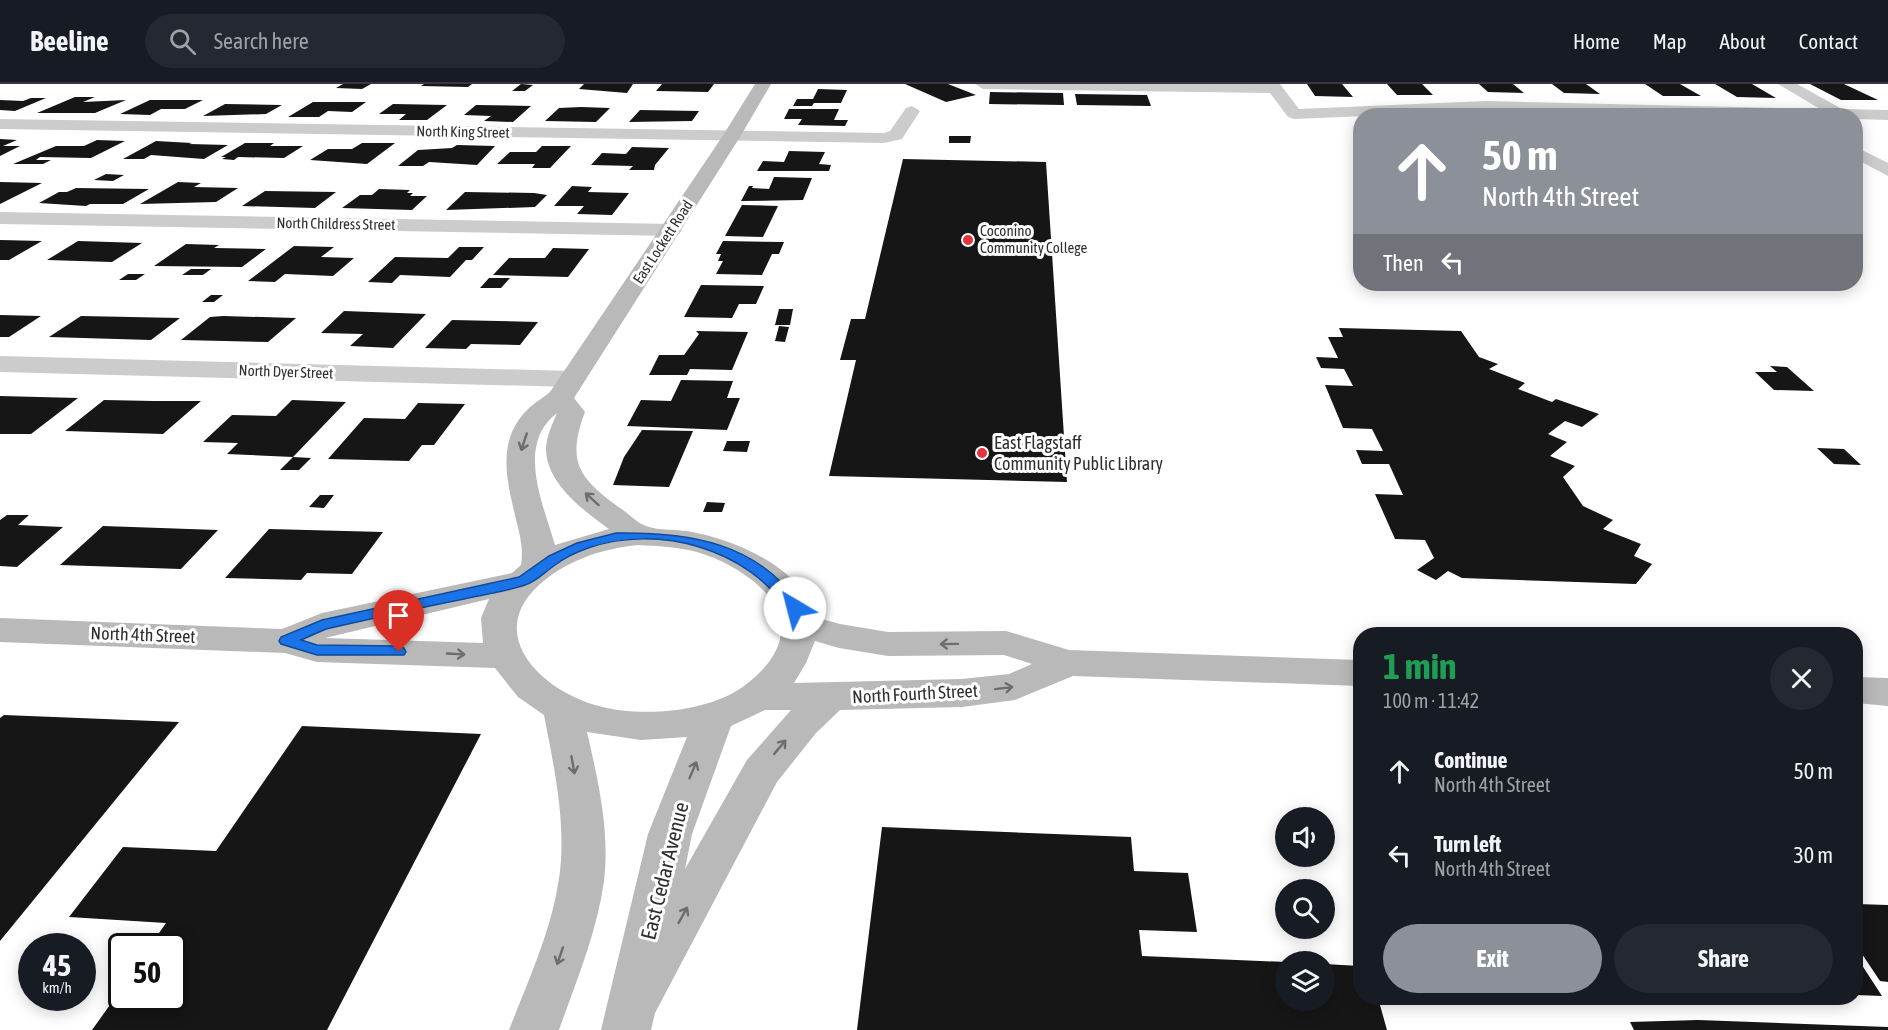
<!DOCTYPE html>
<meta charset="utf-8">
<style>
body{margin:0;font-family:"Asap Condensed",sans-serif;background:#242831;color:#f1f3f6;height:100vh;display:flex;flex-direction:column;font-size:22px;white-space:nowrap}
*{box-sizing:border-box;margin:0}
p{font-size:20px;color:#9ea1a6}
.icon{flex:none;width:33px;height:33px;fill:none;stroke:currentColor;stroke-width:2;stroke-linecap:round;stroke-linejoin:round}
.map{position:relative;flex:1;overflow:hidden}
.drawer{position:absolute;left:1353px;top:543px;width:510px;height:378px;display:flex;flex-direction:column;background:#171b24;border-radius:24px;box-shadow:0 3px 15px #0003}
.drawer>*{flex:none}
.guide{position:absolute;left:1353px;top:24px;width:510px;height:183px;border-radius:24px;box-shadow:0 3px 15px #0003;background:#8c9099;color:#fff;overflow:hidden}
.buttons{position:absolute;left:1275px;top:723px;display:grid;gap:12px}
.buttons a{display:grid;place-items:center;width:60px;height:60px;border-radius:50%;background:#171b24;box-shadow:0 3px 15px #0003;font-size:30px}
.speed{position:absolute;left:18px;top:849px;display:flex;gap:12px;font-size:30px;font-weight:700;text-align:center}
.speed>*{display:grid;place-content:center;width:78px;height:78px;border-radius:50%;background:#171b24;box-shadow:0 3px 15px #0003;line-height:1}
.speed small{font-size:15px;font-weight:400}
.speed .limit{border:3px solid #111;border-radius:9px;background:#fff;color:#111}
.pin{position:absolute;display:grid;place-items:center;width:51px;height:51px;color:#fff;margin:-62px -26px;border-radius:50% 50% 50% 0;rotate:-45deg;box-shadow:0 0 6px #0007}
.pin .icon{rotate:45deg}
.me{position:absolute;width:66px;margin:-33px;rotate:323deg;stroke-linejoin:round;filter:drop-shadow(0 0 4px #0008)}
.turn{display:flex;align-items:center;gap:21px;height:126px;padding:0 30px;font-size:27px}
.turn .icon{width:78px;height:78px;stroke-width:2.5}
.turn b{display:block;font-size:42px;line-height:51px}
.then{display:flex;align-items:center;height:57px;padding:0 30px;background:#0003;gap:12px;font-size:22px}
.round{display:grid;place-items:center;flex:none;width:63px;height:63px;border-radius:32px;background:#242831}
.overview{display:flex;align-items:center;justify-content:space-between;height:102px;padding:0 30px}
h1{font-size:36px;font-weight:700;line-height:45px;color:#1e9e55}
.primary-button{display:flex;gap:12px;margin-top:auto;padding:12px 30px}
.primary-button a{flex:1;height:69px;border-radius:36px;background:#8c9099;color:#fff;font-size:24px;font-weight:700;line-height:69px;text-align:center}
.primary-button a+a{background:#242831;color:#f1f3f6}
ul{padding:0;list-style:none}
li{display:flex;align-items:center;gap:18px;height:84px;padding:0 30px}
li div{flex:1}
li b{display:block;font-size:22px}
li em{font-style:normal}
header{display:flex;align-items:center;gap:36px;box-sizing:border-box;height:84px;padding:0 30px;background:#171b24;border-bottom:2px solid #363941}
header strong{font-size:28px}
nav{display:flex;gap:33px;margin-inline-start:auto;font-size:21px}
.search{width:420px;height:54px;background:#242831;display:flex;align-items:center;gap:15px;box-sizing:border-box;padding:0 21px;border-radius:33px;color:#9ea1a6;font-size:22px}
.map>svg:first-child{display:block}
.building{fill:#161616}
.lines{fill:none;stroke-linecap:round;stroke-linejoin:round}
.street{fill:#ccc;fill-rule:evenodd}
.secondary{fill:#b9b9b9;fill-rule:evenodd}
.oneway{stroke:#6d6d6d}
.route{fill:#1a73e8;stroke:#114b97;stroke-width:1.5}
.poi-dot{fill:#e3333e;stroke:#fff;stroke-width:2}
.labels{text-anchor:middle;stroke-width:6;stroke-linejoin:round;paint-order:stroke}
.far-street-label{font-size:15px;fill:#2f2f2f;stroke:#fff}
.far-poi-label{font-size:15px;fill:#2f2f2f;stroke:#fff;text-anchor:start}
.poi-label{font-size:18px;fill:#2f2f2f;stroke:#fff;text-anchor:start}
.street-label{font-size:18px;fill:#2f2f2f;stroke:#fff}
.near-street-label{font-size:21px;fill:#2f2f2f;stroke:#fff}
</style>
<header>
<strong>Beeline</strong>
<div class="search"><svg class="icon" aria-label="search" viewBox="0 0 24 24"><circle cx="10" cy="10" r="6"/><path d="M15 15l6 6"/></svg>Search here</div>
<nav><a>Home</a><a>Map</a><a>About</a><a>Contact</a></nav>
</header>
<div class="map">
<svg width="1888" height="946" viewBox="0 0 1888 946">
<rect width="100%" height="100%" fill="#fff"/>
<g class="building">
<polygon points="343,0 371,0 362,5 336,4"/>
<polygon points="424,0 472,0 468,3 421,2"/>
<polygon points="521,0 533,1 525,7 512,7"/>
<polygon points="584,0 633,0 627,9 579,5"/>
<polygon points="662,0 714,0 708,8 656,7"/>
<polygon points="905,0 948,0 976,11 946,18"/>
<polygon points="1307,0 1342,0 1353,13 1315,12"/>
<polygon points="1387,0 1422,0 1433,11 1397,11"/>
<polygon points="1479,0 1513,0 1524,9 1488,8"/>
<polygon points="1552,0 1586,0 1600,10 1564,9"/>
<polygon points="1645,0 1680,0 1701,12 1663,12"/>
<polygon points="1715,0 1752,0 1776,14 1737,13"/>
<polygon points="1810,0 1844,0 1878,16 1841,16"/>
<polygon points="818,5 847,6 841,19 814,19 812,22 793,22 797,15 813,15"/>
<polygon points="990,8 1063,9 1064,21 989,20"/>
<polygon points="1075,10 1147,11 1151,22 1077,21"/>
<polygon points="75,13 95,13 83,18 126,16 95,29 37,29"/>
<polygon points="31,14 46,14 15,27 0,26 0,16 23,17"/>
<polygon points="150,16 203,16 185,25 161,25 150,31 120,30"/>
<polygon points="313,18 366,18 352,28 328,27 319,33 288,33"/>
<polygon points="225,20 282,21 266,30 203,32"/>
<polygon points="393,20 447,21 427,36 399,36 406,30 379,30"/>
<polygon points="476,21 531,22 513,38 484,37 491,32 464,31"/>
<polygon points="581,23 610,24 596,38 545,37 559,24"/>
<polygon points="789,25 839,25 834,36 848,36 845,42 798,41 802,35 784,35"/>
<polygon points="640,26 699,27 692,37 629,38"/>
<polygon points="949,52 971,52 970,59 949,59"/>
<polygon points="0,55 17,56 3,62 20,62 0,72"/>
<polygon points="97,56 125,57 91,74 40,73 36,76 51,76 43,80 13,80 56,62 84,62"/>
<polygon points="156,57 192,59 189,60 228,61 204,75 151,71 144,75 123,75"/>
<polygon points="245,59 274,59 270,62 303,62 284,74 238,73 234,76 222,75 226,73 221,73"/>
<polygon points="362,59 395,59 367,80 310,76 328,65 352,65"/>
<polygon points="457,61 495,62 477,81 429,78 423,82 398,82 418,66 452,64"/>
<polygon points="542,62 571,62 550,84 532,84 535,80 497,80 510,68 536,68"/>
<polygon points="632,63 669,64 655,81 654,86 629,86 633,82 591,81 602,69 626,70"/>
<polygon points="789,67 825,68 819,80 831,81 829,87 757,87 763,77 784,78"/>
<polygon points="903,75 1046,78 1067,398 829,392 856,276 840,276 851,235 865,235"/>
<polygon points="106,90 124,91 113,97 94,96"/>
<polygon points="774,93 812,94 803,116 741,117 749,102 753,102 752,104 769,105"/>
<polygon points="0,98 42,99 0,120"/>
<polygon points="178,98 201,99 194,103 238,104 216,118 140,120"/>
<polygon points="572,102 592,103 588,108 629,109 612,131 577,130 584,122 554,122"/>
<polygon points="76,104 149,105 123,120 90,120 86,122 39,119 59,108 67,108"/>
<polygon points="379,105 410,106 407,109 413,109 410,112 427,112 412,126 342,124 360,111 372,111"/>
<polygon points="265,107 336,108 315,124 242,122"/>
<polygon points="465,108 534,109 547,111 535,123 446,126"/>
<polygon points="742,121 778,122 763,153 725,152"/>
<polygon points="0,156 42,157 9,176 0,176"/>
<polygon points="78,157 142,159 112,178 47,176"/>
<polygon points="723,157 784,158 779,170 772,170 762,191 716,190 723,177 718,177 721,170 716,170"/>
<polygon points="186,160 219,161 214,164 266,165 242,183 154,182"/>
<polygon points="294,162 334,163 321,173 354,174 333,192 285,190 275,198 248,197"/>
<polygon points="459,163 484,163 472,176 466,176 450,193 400,191 392,199 368,198 395,173 448,174"/>
<polygon points="553,164 589,165 568,193 493,191 509,174 545,174"/>
<polygon points="191,185 211,185 203,191 182,191"/>
<polygon points="128,190 145,190 136,196 119,196"/>
<polygon points="489,194 510,194 501,204 480,204"/>
<polygon points="701,201 764,202 756,220 739,220 732,234 684,233"/>
<polygon points="211,211 223,211 214,218 202,218"/>
<polygon points="779,225 793,225 790,241 775,241"/>
<polygon points="344,227 426,230 393,264 350,262 363,250 321,249"/>
<polygon points="0,231 41,232 9,253 0,253"/>
<polygon points="81,232 180,234 151,256 49,253"/>
<polygon points="223,232 296,234 268,258 181,256 210,233"/>
<polygon points="452,236 538,238 520,261 471,260 466,265 425,264"/>
<polygon points="779,242 789,243 785,258 775,257"/>
<polygon points="1339,244 1461,247 1479,273 1498,280 1489,285 1525,299 1518,305 1552,318 1556,315 1599,330 1582,343 1565,337 1548,350 1567,358 1550,372 1575,382 1563,393 1583,422 1613,436 1603,445 1641,460 1634,472 1652,480 1636,500 1462,494 1448,487 1436,496 1417,486 1434,474 1425,456 1395,455 1375,410 1403,411 1389,380 1362,380 1356,366 1383,367 1372,345 1343,344 1325,301 1353,302 1344,285 1321,284 1316,273 1338,274 1328,253 1343,253"/>
<polygon points="696,247 748,248 732,286 690,285 687,291 649,291 659,271 684,271 699,250"/>
<polygon points="1770,282 1787,283 1814,307 1774,306 1755,288 1777,288"/>
<polygon points="681,296 733,297 727,314 740,314 727,346 627,342 641,316 671,317"/>
<polygon points="0,312 78,314 31,350 0,350"/>
<polygon points="104,316 154,317 201,317 163,350 65,347"/>
<polygon points="292,316 346,318 293,373 311,374 299,386 280,386 293,373 227,370 238,359 203,358 232,331 276,332"/>
<polygon points="418,319 465,320 434,361 422,361 409,377 328,375 364,334 405,335"/>
<polygon points="642,346 693,347 669,403 613,401 624,373"/>
<polygon points="727,357 750,357 747,368 723,367"/>
<polygon points="1817,364 1844,365 1861,381 1834,380"/>
<polygon points="320,411 334,411 324,424 309,423"/>
<polygon points="707,418 725,419 722,428 703,428"/>
<polygon points="7,431 29,431 18,441 63,443 17,483 0,482 0,436"/>
<polygon points="103,442 218,446 181,485 60,481"/>
<polygon points="269,445 383,448 352,490 307,489 301,496 225,494"/>
<polygon points="4,631 179,638 0,857 0,634"/>
<polygon points="302,642 481,650 327,946 92,946 122,904 122,914 172,914 172,862 150,862 166,839 69,833 123,763 216,767"/>
<polygon points="882,743 1131,753 1134,787 1188,789 1197,848 1139,846 1142,872 1286,878 1286,916 1324,916 1324,880 1360,882 1360,914 1378,914 1387,946 857,946"/>
<polygon points="1856,820 1888,821 1888,898 1880,897 1856,861"/>
<polygon points="1856,872 1882,912 1856,911"/>
<polygon points="1698,936 1888,943 1888,946 1634,946 1630,938"/>
</g>
<g class="lines">
<g class="street">
<polygon points="975,0 1280,0 1299,25 1486,17 1820,25 1778,0 1797,0 1842,25 1888,26 1888,36 1856,35 1856,32 1694,32 1486,27 1294,35 1288,33 1270,9 983,5"/>
<polygon points="912,22 920,27 902,55 884,59 0,45 0,35 884,49 890,47 906,24"/>
<polygon points="1856,63 1888,79 1888,92 1856,75"/>
<polygon points="0,128 672,140 679,142 682,146 679,150 672,152 0,140"/>
<polygon points="0,272 571,287 580,289 584,295 580,301 571,303 0,288"/>
</g>
<g class="secondary">
<path d="M755,0H771L740,53L574,314L585,328C566,378 579,394 620,424C628,429 637,439 646,442C659,447 678,445 692,448C735,456 803,484 815,533L840,540L888,548L1006,547L1069,566L1360,576V602L1073,592L1015,616L962,623L840,626L816,649L777,698L655,929L651,946H601L648,750L687,653L641,656L587,648C598,696 610,747 604,797C597,848 576,898 559,946H509C530,892 557,835 561,776C564,727 553,678 544,631L518,613L495,584L317,578L285,569L0,558V534L282,545L322,529L512,489L521,481C524,463 519,448 515,431C506,394 497,355 528,325C534,319 543,314 550,308L722,53ZM557,329C552,341 546,353 546,366C547,400 584,427 609,445L555,461C544,422 515,361 557,329ZM638,461C657,462 678,463 697,468C728,477 779,505 781,542C783,567 762,589 744,602C707,629 639,634 595,621C542,606 484,551 539,501C567,476 601,465 638,461ZM489,515L481,534L483,559L325,554ZM815,557L839,564L888,572L1004,571L1032,580L1009,590L962,595L794,599L806,579ZM765,626H791L747,676L685,785L692,750L731,642Z"/>
<polygon points="1856,593 1888,594 1888,622 1856,619"/>
</g>
</g>
<defs><path id="oneway-shaft" d="M-6 0H5M1.5-3L5.5 0L1.5 3" fill="none" stroke-width="1.6" stroke-linecap="round" stroke-linejoin="round" transform="scale(1.5)"/></defs>
<g class="oneway">
<use href="#oneway-shaft" transform="translate(524 358) rotate(108)"/>
<use href="#oneway-shaft" transform="translate(592 415) rotate(-138)"/>
<use href="#oneway-shaft" transform="translate(949 560) rotate(179)"/>
<use href="#oneway-shaft" transform="translate(456 570) rotate(3)"/>
<use href="#oneway-shaft" transform="translate(1004 604) rotate(-7)"/>
<use href="#oneway-shaft" transform="translate(780 663) rotate(-50)"/>
<use href="#oneway-shaft" transform="translate(573 681) rotate(80)"/>
<use href="#oneway-shaft" transform="translate(693 686) rotate(-67)"/>
<use href="#oneway-shaft" transform="translate(683 831) rotate(-61)"/>
<use href="#oneway-shaft" transform="translate(560 872) rotate(109)"/>
</g>
<path class="route" d="M616,449C689,448 759,458 802,524L800,528H789C748,464 658,440 588,464C577,468 564,474 555,481C546,487 536,498 525,501C504,508 481,511 459,516C414,525 370,535 326,545L301,556L317,561L399,562L404,564L406,568L404,571H317L281,560L279,557L281,553L322,536L519,493L549,472L577,459Z"/>
<g class="poi-dot">
<circle cx="968" cy="156" r="6"/>
<circle cx="982" cy="369" r="6"/>
</g>
<g class="labels">
<g class="far-street-label">
<text transform="translate(463 48) rotate(1)" y="5">North King Street</text>
<text transform="translate(336 140) rotate(1)" y="5">North Childress Street</text>
<text transform="translate(663 158) rotate(-57)" y="5">East Lockett Road</text>
<text transform="translate(286 288) rotate(2)" y="5">North Dyer Street</text>
</g>
<g class="far-poi-label">
<text x="980" y="152">Coconino<tspan x="980" dy="17">Community College</tspan></text>
</g>
<g class="poi-label">
<text x="994" y="365">East Flagstaff<tspan x="994" dy="21">Community Public Library</tspan></text>
</g>
<g class="street-label">
<text transform="translate(143 551) rotate(2)" y="6">North 4th Street</text>
<text transform="translate(915 610) rotate(-3)" y="6">North Fourth Street</text>
</g>
<g class="near-street-label">
<text transform="translate(665 787) rotate(-76)" y="7">East Cedar Avenue</text>
</g>
</g>
</svg>
<div class="buttons">
<a><svg class="icon" aria-label="sound" viewBox="0 0 24 24"><path d="M4 9h4l5-4v14l-5-4H4zM17 9q2 3 0 6"/></svg></a>
<a><svg class="icon" aria-label="search" viewBox="0 0 24 24"><circle cx="10" cy="10" r="6"/><path d="M15 15l6 6"/></svg></a>
<a><svg class="icon" aria-label="layers" viewBox="0 0 24 24"><path d="M12 4l9 5-9 5-9-5zM3 14l9 5 9-5"/></svg></a>
</div>
<div class="speed"><div>45<small>km/h</small></div><div class="limit">50</div></div>
<div class="pin" style="left:399px;top:568px;background:#d93025"><svg class="icon" aria-label="arrive" viewBox="0 0 24 24"><path d="M6 21V4h12l-3 4 3 4H6"/></svg></div>
<svg class="me" style="left:795px;top:524px" viewBox="-20 -20 40 40"><circle r="19" fill="#fff"/><path d="M0-13L10 11 0 6-10 11z" fill="#1a73e8"/></svg>
<div class="guide">
<div class="turn"><svg class="icon" aria-label="ahead" viewBox="0 0 24 24"><path d="M12 20V5M6 11l6-6 6 6"/></svg><div><b>50 m</b>North 4th Street</div></div>
<div class="then">Then<svg class="icon" aria-label="left" viewBox="0 0 24 24"><path d="M17 20v-9H6M10 6l-5 5 5 5"/></svg></div>
</div>
<section class="drawer">
<div class="overview"><div><h1>1 min</h1><p>100 m · 11:42</p></div><a class="round"><svg class="icon" aria-label="close" viewBox="0 0 24 24"><path d="M6 6l12 12M18 6L6 18"/></svg></a></div>
<ul>
<li><svg class="icon" aria-label="ahead" viewBox="0 0 24 24"><path d="M12 20V5M6 11l6-6 6 6"/></svg><div><b>Continue</b><p>North 4th Street</p></div><em>50 m</em></li>
<li><svg class="icon" aria-label="left" viewBox="0 0 24 24"><path d="M17 20v-9H6M10 6l-5 5 5 5"/></svg><div><b>Turn left</b><p>North 4th Street</p></div><em>30 m</em></li>
</ul>
<div class="primary-button"><a>Exit</a><a>Share</a></div>
</section>
</div>
